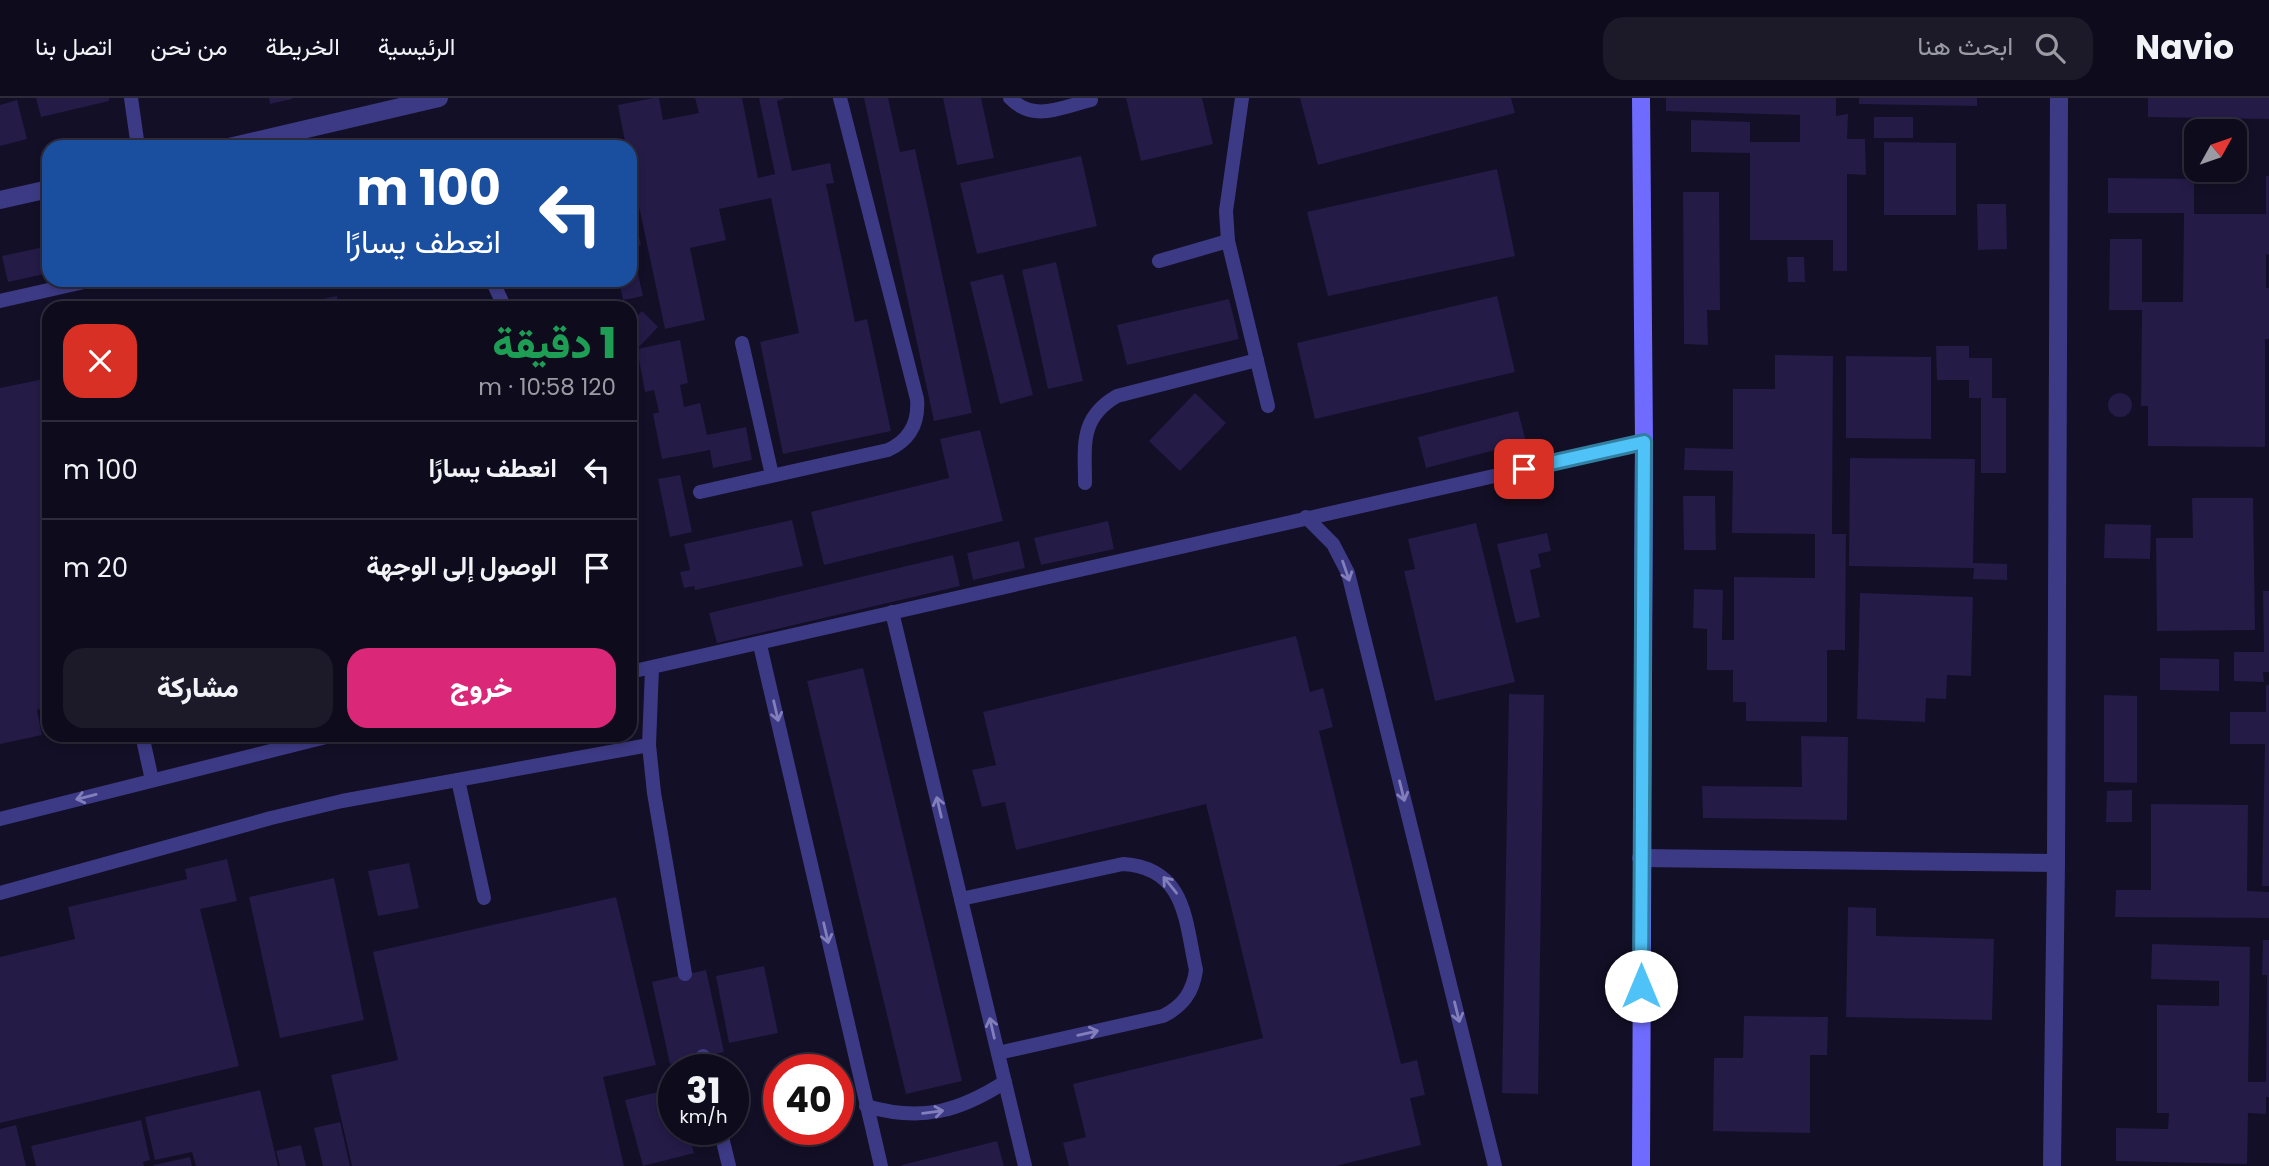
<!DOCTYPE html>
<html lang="ar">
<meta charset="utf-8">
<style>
body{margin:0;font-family:Poppins,Vazirmatn,sans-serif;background:#1c1929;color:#f1f3f6;direction:rtl;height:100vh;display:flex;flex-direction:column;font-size:26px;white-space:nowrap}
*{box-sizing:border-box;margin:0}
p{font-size:23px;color:#9b9ba3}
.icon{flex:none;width:38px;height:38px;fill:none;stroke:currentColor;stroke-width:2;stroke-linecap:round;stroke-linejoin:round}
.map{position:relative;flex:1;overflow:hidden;direction:ltr}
.details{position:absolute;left:42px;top:203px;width:595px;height:441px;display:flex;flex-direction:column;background:#0e0b1c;border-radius:21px;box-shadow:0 4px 10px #0003,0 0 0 2px #2e2b3b;direction:rtl}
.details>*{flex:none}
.banner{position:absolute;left:42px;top:42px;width:595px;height:147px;border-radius:21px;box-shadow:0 4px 10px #0003,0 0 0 2px #2e2b3b;direction:rtl;background:#1a4fa0;color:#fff;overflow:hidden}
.needle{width:46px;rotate:50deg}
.tools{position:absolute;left:2184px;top:21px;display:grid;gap:14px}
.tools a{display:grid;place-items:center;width:63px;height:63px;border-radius:14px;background:#0e0b1c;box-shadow:0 4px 10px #0003,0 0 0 2px #2e2b3b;font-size:35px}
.speed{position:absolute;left:658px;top:956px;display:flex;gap:14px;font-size:35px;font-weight:700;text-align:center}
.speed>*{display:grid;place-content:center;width:91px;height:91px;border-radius:50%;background:#0e0b1c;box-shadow:0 4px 10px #0003,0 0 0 2px #2e2b3b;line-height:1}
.speed small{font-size:18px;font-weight:400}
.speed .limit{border:10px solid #d22;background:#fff;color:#111}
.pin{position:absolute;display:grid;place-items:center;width:60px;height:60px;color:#fff;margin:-30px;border-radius:14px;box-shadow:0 4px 10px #0006}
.me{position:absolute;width:77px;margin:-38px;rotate:0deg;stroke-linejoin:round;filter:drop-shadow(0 0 5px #0008)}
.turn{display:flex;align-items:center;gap:24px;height:147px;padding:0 21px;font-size:32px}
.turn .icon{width:91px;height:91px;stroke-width:2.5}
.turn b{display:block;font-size:49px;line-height:60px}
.round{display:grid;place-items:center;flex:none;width:74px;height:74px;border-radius:21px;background:#1c1929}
.overview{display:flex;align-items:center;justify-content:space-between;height:119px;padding:0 21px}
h1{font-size:42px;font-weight:800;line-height:52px;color:#1e9e55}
.primary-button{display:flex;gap:14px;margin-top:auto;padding:14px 21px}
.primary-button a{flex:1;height:80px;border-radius:21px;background:#db2777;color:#fff;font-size:28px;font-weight:800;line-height:80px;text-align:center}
.primary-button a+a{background:#1c1929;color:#f1f3f6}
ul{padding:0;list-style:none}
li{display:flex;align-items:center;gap:21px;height:98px;padding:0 21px;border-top:2px solid #2e2b3b}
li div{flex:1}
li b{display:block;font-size:26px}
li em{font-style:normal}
header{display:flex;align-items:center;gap:42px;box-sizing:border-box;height:98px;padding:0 35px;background:#0e0b1c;border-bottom:2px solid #2e2b3b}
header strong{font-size:33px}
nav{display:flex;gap:38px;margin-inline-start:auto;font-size:24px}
.search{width:490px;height:63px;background:#1c1929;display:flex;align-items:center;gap:18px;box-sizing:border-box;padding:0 24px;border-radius:21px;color:#9b9ba3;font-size:26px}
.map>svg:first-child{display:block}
.building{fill:#241b47}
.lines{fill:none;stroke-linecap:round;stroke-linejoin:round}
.lane{stroke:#3d3a85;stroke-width:14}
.street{stroke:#3d3a85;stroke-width:18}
.secondary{stroke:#6f6bff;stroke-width:18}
.oneway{stroke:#837fbc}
.route-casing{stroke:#337fa1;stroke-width:18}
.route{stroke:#4fc3f7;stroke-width:12}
</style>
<header>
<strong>Navio</strong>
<div class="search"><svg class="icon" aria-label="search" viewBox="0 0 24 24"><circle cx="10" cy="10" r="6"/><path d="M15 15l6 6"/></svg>ابحث هنا</div>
<nav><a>الرئيسية</a><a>الخريطة</a><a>من نحن</a><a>اتصل بنا</a></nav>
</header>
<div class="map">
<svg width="2269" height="1068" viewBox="0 0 2269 1068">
<rect width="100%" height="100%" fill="#130f26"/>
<g class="building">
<polygon points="36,0 109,0 109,3 41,19"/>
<polygon points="269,0 292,0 292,1 270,6"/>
<polygon points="653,0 659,0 663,22 699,15 695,0 742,0 758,80 775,76 759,0 786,0 777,3 792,73 830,65 834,85 826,86 855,224 867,221 891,333 783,356 760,244 799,235 771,100 719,111 726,142 690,150 705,222 665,231 630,66 630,49 626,49 618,7"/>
<polygon points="864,0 888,0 900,54 915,51 972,315 934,323"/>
<polygon points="943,0 981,0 994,60 957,67"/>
<polygon points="1126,0 1202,0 1213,46 1141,63"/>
<polygon points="1300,0 1511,0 1515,15 1318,67"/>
<polygon points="1666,0 1836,0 1836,18 1848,16 1847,41 1865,41 1866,77 1847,76 1847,173 1833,173 1833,142 1750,142 1750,55 1691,54 1691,22 1750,24 1750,44 1800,44 1800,17 1666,13"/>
<polygon points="1859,0 1977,0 1977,8 1859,6"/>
<polygon points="2148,0 2269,0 2269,21 2148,19"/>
<polygon points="17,2 27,41 0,48 0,7"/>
<rect x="1874" y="19" width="39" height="21"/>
<polygon points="1884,44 1956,45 1956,117 1884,117"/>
<polygon points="1081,58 1097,128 977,156 960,85"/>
<polygon points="1497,71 1515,158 1328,198 1307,114"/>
<polygon points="2266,78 2269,78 2269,157 2266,156 2266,190 2269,190 2269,241 2265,241 2265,349 2148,348 2148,308 2141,308 2142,212 2109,212 2110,141 2142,141 2142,204 2183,204 2184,115 2108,115 2108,80 2194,81 2194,116 2266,116"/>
<polygon points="1683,94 1719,94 1720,212 1707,212 1708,247 1684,246"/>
<polygon points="630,104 641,147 632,149 643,198 623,202 619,182 630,182"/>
<polygon points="1977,106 2006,106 2007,151 1978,152"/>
<polygon points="49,148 49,175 8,184 2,158"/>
<polygon points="1787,159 1804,159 1805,184 1788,184"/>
<polygon points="1056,164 1083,283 1048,291 1022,172"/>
<polygon points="1003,176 1033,297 1000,306 970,184"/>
<polygon points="513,182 533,182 533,184 515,189"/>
<polygon points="337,198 339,210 300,210 299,206"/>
<polygon points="1497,198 1515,274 1315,321 1297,245"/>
<polygon points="394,201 396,210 359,210 359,209"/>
<polygon points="1229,201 1239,241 1127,267 1117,227"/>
<polygon points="642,213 658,229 639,249 630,239 630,225"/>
<polygon points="680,242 688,285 680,287 684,309 700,305 707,337 746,329 752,362 713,370 710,352 662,361 653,316 659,314 654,292 645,294 637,251"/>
<polygon points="634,245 636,260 630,261 630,246"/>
<polygon points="1936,248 1969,248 1969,260 1992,260 1992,300 2006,300 2006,375 1981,375 1981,300 1969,300 1969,282 1937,282"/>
<polygon points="1775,257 1833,258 1832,436 1846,436 1845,552 1827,552 1827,624 1746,623 1746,604 1733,604 1733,572 1707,572 1707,531 1693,530 1694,491 1723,492 1722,542 1734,542 1734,479 1815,480 1815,436 1732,435 1733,373 1684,372 1685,350 1733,351 1733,291 1775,291"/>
<polygon points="1846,258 1931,259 1931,341 1846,340"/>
<polygon points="49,280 49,406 45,407 49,428 49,609 37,612 42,637 0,646 0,290"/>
<circle cx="2120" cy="307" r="12"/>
<polygon points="1195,295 1226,325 1180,373 1149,343"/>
<polygon points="1518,313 1526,344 1426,370 1418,339"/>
<polygon points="980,332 1003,423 824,467 811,414 949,380 940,341"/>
<polygon points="1850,360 1975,361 1973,465 2007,466 2007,482 1973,481 1974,470 1849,468"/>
<polygon points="680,377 692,434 670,439 658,381"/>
<polygon points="1683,398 1715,398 1716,452 1684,452"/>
<polygon points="2192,400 2253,400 2255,532 2157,533 2156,440 2193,440"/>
<polygon points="792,422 803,468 695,492 694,488 684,490 680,474 690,472 684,446"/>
<polygon points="1108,423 1114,451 1041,467 1034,440"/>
<polygon points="1476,425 1515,584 1435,603 1404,473 1415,471 1408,441"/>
<polygon points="2105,426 2151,427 2150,461 2104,460"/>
<polygon points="1547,435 1551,453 1538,456 1541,469 1530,472 1540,519 1516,525 1497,446"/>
<polygon points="1019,443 1025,470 973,482 967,455"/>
<polygon points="953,457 960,488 717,545 709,515"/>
<polygon points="2263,493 2269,493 2269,574 2263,574 2264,584 2234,583 2234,554 2264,554"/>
<polygon points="1860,495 1973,499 1971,578 1947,577 1946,601 1926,600 1925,624 1857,621"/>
<polygon points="1296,538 1310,594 1323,590 1333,629 1319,633 1401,966 1417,962 1425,997 1410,1000 1421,1047 1336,1068 1069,1068 1063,1045 1086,1039 1073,986 1263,940 1206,706 1016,752 1005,704 982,709 972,672 996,667 983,614"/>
<polygon points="2160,560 2219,561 2219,593 2160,592"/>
<polygon points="863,570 962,983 906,996 807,583"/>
<polygon points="2266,587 2269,587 2269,788 2262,788 2265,646 2230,646 2230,614 2266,614"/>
<polygon points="1509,596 1544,597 1538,996 1502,995"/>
<polygon points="2104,597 2137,598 2137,685 2104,684"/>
<polygon points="1801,638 1848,639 1847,722 1703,720 1702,688 1802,689"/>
<polygon points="2132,692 2132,724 2106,724 2107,693"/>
<polygon points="2151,706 2248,707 2247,793 2269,794 2269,820 2115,819 2116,792 2151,792"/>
<polygon points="227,761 237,803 200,811 239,968 0,1025 0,859 75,841 68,809 187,781 185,771"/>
<polygon points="409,765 419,810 378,818 368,773"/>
<polygon points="334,780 364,922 280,940 249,799"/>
<polygon points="616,799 656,967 603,979 624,1068 352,1068 331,977 398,962 373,854"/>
<polygon points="1848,809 1876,810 1876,838 1994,841 1992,922 1846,919"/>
<polygon points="2263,842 2269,842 2269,999 2266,999 2266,1016 2248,1015 2247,1066 2116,1063 2116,1030 2168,1031 2169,1015 2157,1015 2157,907 2219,908 2219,883 2151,881 2152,846 2250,849 2248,984 2266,984 2267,877 2262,877"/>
<polygon points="764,868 778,935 729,945 716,878"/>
<polygon points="706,872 724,954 670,966 652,884"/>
<polygon points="1744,918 1828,919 1827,957 1810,957 1810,1035 1713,1033 1714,960 1743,960"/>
<polygon points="674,990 674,1031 687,1031 694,1055 643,1068 625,1002"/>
<polygon points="260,992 278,1068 196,1068 192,1054 155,1062 145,1019"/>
<polygon points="141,1022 150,1062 143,1064 144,1068 36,1068 31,1048"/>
<polygon points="340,1024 350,1068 323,1068 314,1030"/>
<polygon points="16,1027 26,1068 0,1068 0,1031"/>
<polygon points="997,1043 1004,1068 902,1068 902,1067"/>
<polygon points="301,1047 306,1068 280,1068 276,1053"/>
<polygon points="190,1059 192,1068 154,1068 154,1067"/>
</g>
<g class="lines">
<g class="lane">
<polyline points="131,0 138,49"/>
<path d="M1010,0C1034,25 1062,9 1091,2"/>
<polyline points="1242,0 1226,113 1228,143 1268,308"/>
<polyline points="1159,163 1228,143"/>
<polyline points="492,182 505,210"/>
<polyline points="0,203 93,182"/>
<polyline points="742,245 772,377"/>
<path d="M1085,385C1085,348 1079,320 1117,298L1257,262"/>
<path d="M700,394L888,352C910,342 919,325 917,301L840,0"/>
<polyline points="1306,419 1333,446 1348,475 1495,1068"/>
<polyline points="892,514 1025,1068"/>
<polyline points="760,547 881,1068"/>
<polyline points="652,570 649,647 654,695 685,876"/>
<polyline points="630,574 1644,344"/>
<polyline points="142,637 152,682"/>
<polyline points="458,682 484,800"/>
<polyline points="0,721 334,637"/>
<polyline points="0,795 271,720 342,703 649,647"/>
<path d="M961,801L1123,766C1186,770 1185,822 1196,872C1193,894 1183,908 1163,918L998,955"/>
<polyline points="703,958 706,971"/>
<path d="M866,1008C921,1024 958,1014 1005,984"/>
<polyline points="720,1031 729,1068"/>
</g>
<g class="street">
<polyline points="229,49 439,0"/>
<polyline points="0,102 49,91"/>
<polyline points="1641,760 2056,765"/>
<polyline points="2052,1068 2056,765 2059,0"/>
</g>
<polyline class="secondary" points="1641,1068 1644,344 1641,0"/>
</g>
<defs><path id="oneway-shaft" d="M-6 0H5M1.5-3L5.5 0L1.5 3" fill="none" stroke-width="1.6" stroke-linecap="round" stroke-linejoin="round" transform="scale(1.75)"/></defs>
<g class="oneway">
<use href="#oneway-shaft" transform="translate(1346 473) rotate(71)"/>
<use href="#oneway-shaft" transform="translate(776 613) rotate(77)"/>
<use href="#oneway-shaft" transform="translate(1402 693) rotate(76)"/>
<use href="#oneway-shaft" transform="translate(86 699) rotate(166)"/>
<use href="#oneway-shaft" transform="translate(939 709) rotate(-103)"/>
<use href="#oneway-shaft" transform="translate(1170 787) rotate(-129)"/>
<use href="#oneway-shaft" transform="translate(826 835) rotate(77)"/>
<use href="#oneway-shaft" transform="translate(1457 914) rotate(76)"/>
<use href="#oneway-shaft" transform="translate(992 930) rotate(-103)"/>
<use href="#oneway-shaft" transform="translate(1088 935) rotate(-13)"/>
<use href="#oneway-shaft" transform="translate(933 1014) rotate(-7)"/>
</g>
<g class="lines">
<defs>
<polyline id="route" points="1524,371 1644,344 1641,888"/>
</defs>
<use href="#route" class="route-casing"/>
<use href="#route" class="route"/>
</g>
</svg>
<div class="tools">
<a><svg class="needle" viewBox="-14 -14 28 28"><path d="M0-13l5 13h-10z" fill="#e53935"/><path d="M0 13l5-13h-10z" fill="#9b9ba3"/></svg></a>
</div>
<div class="speed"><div>31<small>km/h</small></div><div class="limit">40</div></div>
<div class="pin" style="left:1524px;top:371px;background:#d93025"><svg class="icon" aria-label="arrive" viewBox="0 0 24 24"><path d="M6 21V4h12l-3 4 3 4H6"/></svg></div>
<svg class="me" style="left:1641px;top:888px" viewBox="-20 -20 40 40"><circle r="19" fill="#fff"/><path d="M0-13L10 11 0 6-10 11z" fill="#4fc3f7"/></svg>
<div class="banner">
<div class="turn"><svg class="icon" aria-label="left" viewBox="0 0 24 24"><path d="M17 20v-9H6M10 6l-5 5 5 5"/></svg><div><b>100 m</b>انعطف يسارًا</div></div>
</div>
<section class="details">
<div class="overview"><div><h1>1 دقيقة</h1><p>120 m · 10:58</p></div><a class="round" style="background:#d93025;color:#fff"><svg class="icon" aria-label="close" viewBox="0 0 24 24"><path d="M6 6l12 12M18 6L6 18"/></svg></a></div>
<ul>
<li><svg class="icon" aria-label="left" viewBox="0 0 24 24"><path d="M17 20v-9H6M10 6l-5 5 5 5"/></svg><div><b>انعطف يسارًا</b></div><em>100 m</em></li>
<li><svg class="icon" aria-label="arrive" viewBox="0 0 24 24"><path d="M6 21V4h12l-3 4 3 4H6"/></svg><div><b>الوصول إلى الوجهة</b></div><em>20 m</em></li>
</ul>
<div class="primary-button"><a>خروج</a><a>مشاركة</a></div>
</section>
</div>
